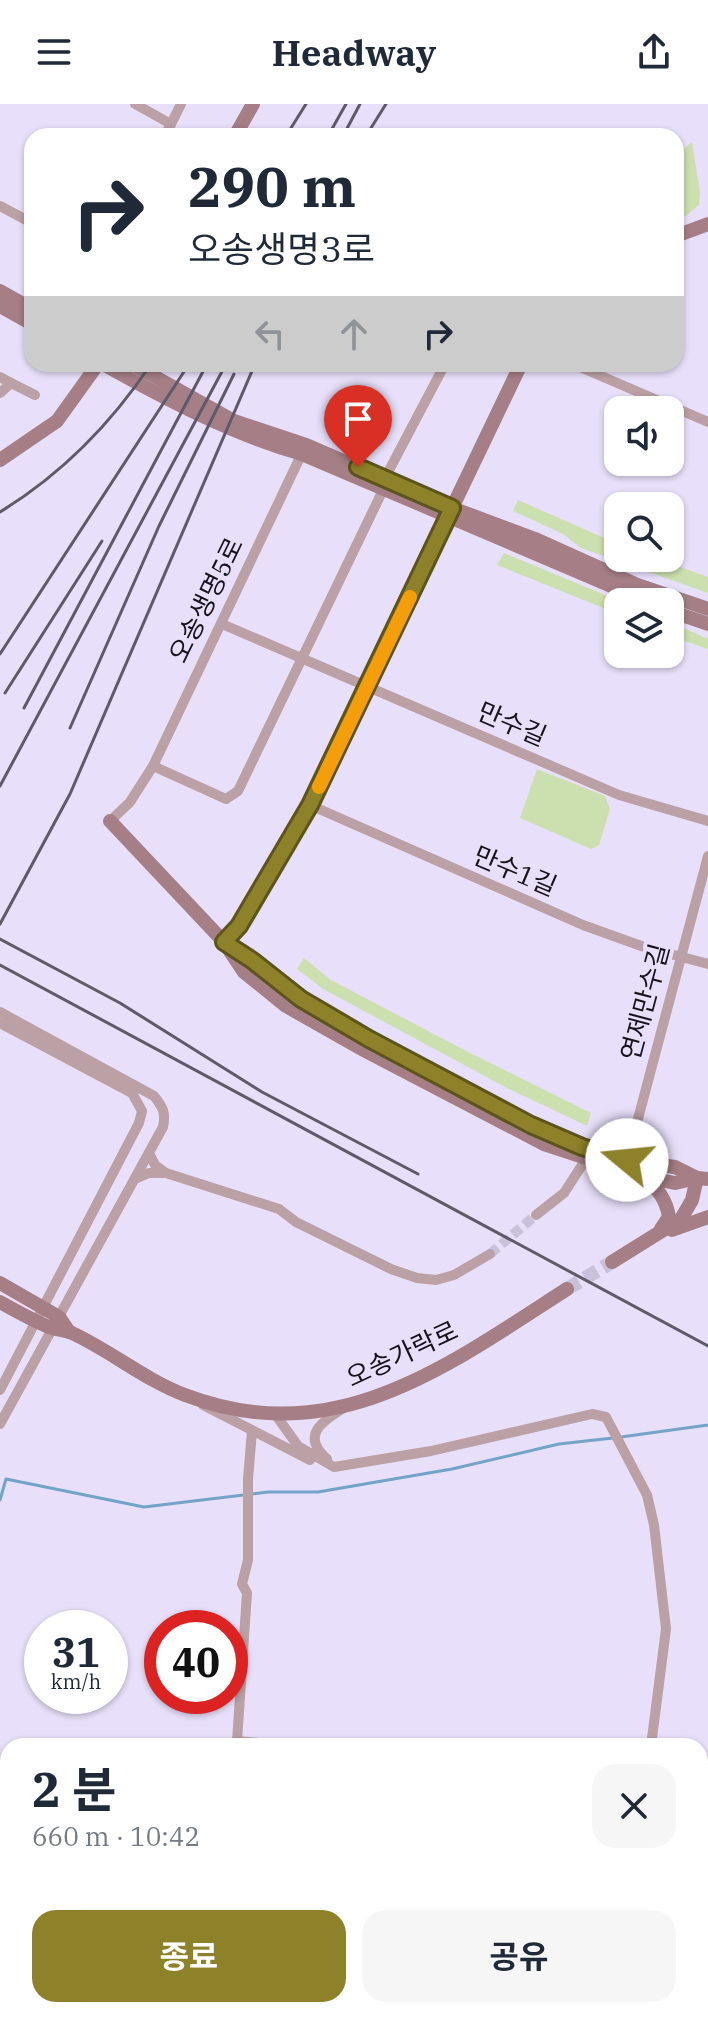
<!DOCTYPE html>
<html lang="ko">
<meta charset="utf-8">
<style>
body{margin:0;font-family:"IBM Plex Serif","Noto Sans KR",serif;background:#f6f6f7;color:#1f2937;height:100vh;display:flex;flex-direction:column;font-size:30px;white-space:nowrap}
*{box-sizing:border-box;margin:0}
p{font-size:26px;color:#747a83}
.icon{flex:none;width:44px;height:44px;fill:none;stroke:currentColor;stroke-width:2;stroke-linecap:round;stroke-linejoin:round}
.map{position:relative;flex:1;overflow:hidden}
.drawer{position:absolute;left:0px;top:1634px;width:708px;height:280px;display:flex;flex-direction:column;background:#fff;border-radius:24px 24px 0 0;box-shadow:0 2px 6px #0004}
.drawer>*{flex:none}
.guide{position:absolute;left:24px;top:24px;width:660px;height:244px;border-radius:24px;box-shadow:0 2px 6px #0004;background:#fff;color:#1f2937;overflow:hidden}
.controls{position:absolute;left:604px;top:292px;display:grid;gap:16px}
.controls a{display:grid;place-items:center;width:80px;height:80px;border-radius:16px;background:#fff;box-shadow:0 2px 6px #0004;font-size:40px}
.speed{position:absolute;left:24px;top:1506px;display:flex;gap:16px;font-size:40px;font-weight:700;text-align:center}
.speed>*{display:grid;place-content:center;width:104px;height:104px;border-radius:50%;background:#fff;box-shadow:0 2px 6px #0004;line-height:1}
.speed small{font-size:20px;font-weight:400}
.speed .limit{border:12px solid #d22;background:#fff;color:#111}
.pin{position:absolute;display:grid;place-items:center;width:68px;height:68px;color:#fff;margin:-82px -34px;border-radius:50% 50% 50% 0;rotate:-45deg;box-shadow:0 0 8px #0007}
.pin .icon{rotate:45deg}
.me{position:absolute;width:88px;margin:-44px;rotate:287deg;stroke-linejoin:round;filter:drop-shadow(0 0 6px #0008)}
.turn{display:flex;align-items:center;gap:28px;height:168px;padding:0 32px;font-size:36px}
.turn .icon{width:104px;height:104px;stroke-width:2.5}
.turn b{display:block;font-size:56px;line-height:68px}
.lanes{display:flex;align-items:center;height:76px;padding:0 32px;background:#0003;justify-content:center;gap:40px;direction:ltr}
.lanes .off{opacity:.35}
.round{display:grid;place-items:center;flex:none;width:84px;height:84px;border-radius:24px;background:#f6f6f7}
.head{display:flex;align-items:center;justify-content:space-between;height:136px;padding:0 32px}
h1{font-size:48px;font-weight:700;line-height:60px}
.button{display:flex;gap:16px;margin-top:auto;padding:16px 32px}
.button a{flex:1;height:92px;border-radius:24px;background:#8d8229;color:#fff;font-size:32px;font-weight:700;line-height:92px;text-align:center}
.button a+a{background:#f6f6f7;color:#1f2937}
header{display:flex;justify-content:space-between;align-items:center;height:104px;padding:0 32px;background:#fff;font-size:36px;font-weight:700}
.map>svg:first-child{display:block}
.green{fill:#ccdfae}
.lines{fill:none;stroke-linecap:round;stroke-linejoin:round}
.stream{stroke:#73a3c6;stroke-width:3}
.street-tunnel{stroke:#c8c1d9;stroke-width:10;stroke-dasharray:10 5;stroke-linecap:butt}
.secondary-tunnel{stroke:#c8c1d9;stroke-width:14;stroke-dasharray:14 7;stroke-linecap:butt}
.street{stroke:#bba0a5;stroke-width:10}
.secondary{stroke:#a57e86;stroke-width:14}
.rail{stroke:#5e5a69;stroke-width:3}
.route-casing{stroke:#5c541b;stroke-width:20}
.route{stroke:#8d8229;stroke-width:14}
.slow{stroke:#f59e0b;stroke-width:14}
.labels{text-anchor:middle;stroke-width:8;stroke-linejoin:round;paint-order:stroke}
.street-label{font-size:26px;fill:#16131c;stroke:#e8e0fa}
</style>
<header><svg class="icon" aria-label="menu" viewBox="0 0 24 24"><path d="M4 6h16M4 12h16M4 18h16"/></svg>Headway<svg class="icon" aria-label="share" viewBox="0 0 24 24"><path d="M12 15V3M7 8l5-5 5 5M5 13v7h14v-7"/></svg></header>
<div class="map">
<svg width="708" height="1914" viewBox="0 0 708 1914">
<rect width="100%" height="100%" fill="#e8e0fa"/>
<g class="green">
<polygon points="692,38 700,89 699,101 686,112 676,115 676,51"/>
<polygon points="518,396 618,440 618,454 655,454 708,473 708,489 581,444 563,430 513,407"/>
<polygon points="504,449 622,498 618,498 618,510 497,461"/>
<polygon points="670,518 708,535 708,545 670,532"/>
<polygon points="537,665 605,692 610,705 599,741 591,745 520,714"/>
<polygon points="304,854 331,876 470,949 591,1009 587,1022 505,983 323,885 297,865"/>
</g>
<g class="lines">
<g class="stream">
<polyline points="621,1333 708,1321"/>
<polyline points="0,1396 6,1375 144,1403 268,1388 318,1388 452,1365 559,1340 613,1334"/>
<polyline points="696,1906 708,1914"/>
<polyline points="360,1914 366,1906"/>
</g>
<polyline class="street-tunnel" points="490,1150 536,1111"/>
<polyline class="secondary-tunnel" points="567,1185 612,1158"/>
<g class="street">
<polyline points="135,0 171,20"/>
<polyline points="165,32 181,0"/>
<polyline points="0,102 32,119"/>
<polyline points="573,260 708,318"/>
<polyline points="0,273 11,279 0,289"/>
<polyline points="11,279 35,291"/>
<polyline points="385,374 445,260"/>
<polyline points="222,520 619,691 708,717"/>
<polyline points="153,662 226,695 238,687 383,386"/>
<polyline points="310,701 583,821 644,843 708,860"/>
<polyline points="110,717 130,698 153,662 304,345"/>
<path d="M0,908L154,992C163,1003 166,1009 163,1023L0,1320"/>
<polyline points="0,919 132,989 142,1007 139,1019 0,1286"/>
<polyline points="627,1056 708,752"/>
<polyline points="166,1069 279,1105 296,1118 391,1165 417,1174 436,1176 454,1171 490,1150"/>
<polyline points="135,1075 149,1069 166,1069 155,1061 149,1049"/>
<polyline points="536,1111 564,1089 586,1055"/>
<polyline points="203,1301 310,1356"/>
<polyline points="275,1310 298,1342 334,1363 431,1347 592,1310 606,1313 647,1391 654,1421 666,1525 651,1642"/>
<polyline points="252,1327 248,1375 248,1456 242,1480 247,1489 237,1637 293,1642"/>
<path d="M327,1355C301,1332 321,1318 342,1305"/>
<polyline points="700,1680 708,1681"/>
<polyline points="133,1914 139,1906"/>
</g>
<g class="secondary">
<polyline points="235,32 253,0"/>
<polyline points="676,132 708,120"/>
<polyline points="0,187 32,205"/>
<polyline points="0,202 32,220"/>
<path d="M103,260C167,296 232,330 302,350L649,498"/>
<polyline points="132,260 234,317 306,341 452,404 535,435 635,480 708,505"/>
<polyline points="0,356 57,317 98,260"/>
<polyline points="670,507 708,520"/>
<polyline points="110,717 224,838 244,868 286,902 360,944 544,1040 644,1073 675,1079 697,1074 708,1075"/>
<polyline points="224,838 239,822 310,701 521,260"/>
<polyline points="229,841 301,895 531,1021 582,1043 627,1056 675,1063 697,1074"/>
<path d="M644,1073C658,1085 666,1095 669,1113L661,1125"/>
<polyline points="672,1126 708,1113"/>
<polyline points="612,1158 681,1115 692,1096 697,1074"/>
<polyline points="0,1179 59,1213 69,1228"/>
<path d="M0,1198C16,1207 32,1216 49,1223C57,1226 65,1226 72,1229C111,1247 145,1276 185,1291C335,1348 447,1262 567,1185"/>
</g>
<g class="rail">
<polyline points="286,32 306,0"/>
<polyline points="328,32 346,0"/>
<polyline points="343,32 360,0"/>
<polyline points="366,32 386,0"/>
<path d="M0,408C62,370 111,320 151,260"/>
<polyline points="0,550 189,260"/>
<polyline points="5,589 102,437"/>
<polyline points="24,604 207,260"/>
<polyline points="70,624 159,422 234,270"/>
<polyline points="0,682 226,260"/>
<polyline points="0,820 70,690 255,260"/>
<polyline points="0,835 120,899 262,988 418,1070"/>
<polyline points="0,861 708,1242"/>
</g>
</g>
<g class="lines">
<defs>
<polyline id="route" points="358,363 452,404 310,701 239,822 224,838 253,857 301,895 369,935 531,1021 582,1043 627,1056"/>
</defs>
<use href="#route" class="route-casing"/>
<use href="#route" class="route"/>
<polyline class="slow" points="319,683 410,493"/>
</g>
<g class="labels">
<g class="street-label">
<text transform="translate(206 496) rotate(-64)" y="9">오송생명5로</text>
<text transform="translate(512 620) rotate(23)" y="9">만수길</text>
<text transform="translate(515 767) rotate(23)" y="9">만수1길</text>
<text transform="translate(645 898) rotate(-75)" y="9">연제만수길</text>
<text transform="translate(402 1250) rotate(-25)" y="9">오송가락로</text>
</g>
</g>
</svg>
<div class="controls">
<a><svg class="icon" aria-label="sound" viewBox="0 0 24 24"><path d="M4 9h4l5-4v14l-5-4H4zM17 9q2 3 0 6"/></svg></a>
<a><svg class="icon" aria-label="search" viewBox="0 0 24 24"><circle cx="10" cy="10" r="6"/><path d="M15 15l6 6"/></svg></a>
<a><svg class="icon" aria-label="layers" viewBox="0 0 24 24"><path d="M12 4l9 5-9 5-9-5zM3 14l9 5 9-5"/></svg></a>
</div>
<div class="speed"><div>31<small>km/h</small></div><div class="limit">40</div></div>
<div class="pin" style="left:358px;top:363px;background:#d93025"><svg class="icon" aria-label="arrive" viewBox="0 0 24 24"><path d="M6 21V4h12l-3 4 3 4H6"/></svg></div>
<svg class="me" style="left:627px;top:1056px" viewBox="-20 -20 40 40"><circle r="19" fill="#fff"/><path d="M0-13L10 11 0 6-10 11z" fill="#8d8229"/></svg>
<div class="guide">
<div class="turn"><svg class="icon" aria-label="right" viewBox="0 0 24 24"><path d="M7 20v-9h11M14 6l5 5-5 5"/></svg><div><b>290 m</b>오송생명3로</div></div>
<div class="lanes"><svg class="icon off" aria-label="left" viewBox="0 0 24 24"><path d="M17 20v-9H6M10 6l-5 5 5 5"/></svg><svg class="icon off" aria-label="ahead" viewBox="0 0 24 24"><path d="M12 20V5M6 11l6-6 6 6"/></svg><svg class="icon" aria-label="right" viewBox="0 0 24 24"><path d="M7 20v-9h11M14 6l5 5-5 5"/></svg></div>
</div>
<section class="drawer">
<div class="head"><div><h1>2 분</h1><p>660 m · 10:42</p></div><a class="round"><svg class="icon" aria-label="close" viewBox="0 0 24 24"><path d="M6 6l12 12M18 6L6 18"/></svg></a></div>
<div class="button"><a>종료</a><a>공유</a></div>
</section>
</div>
